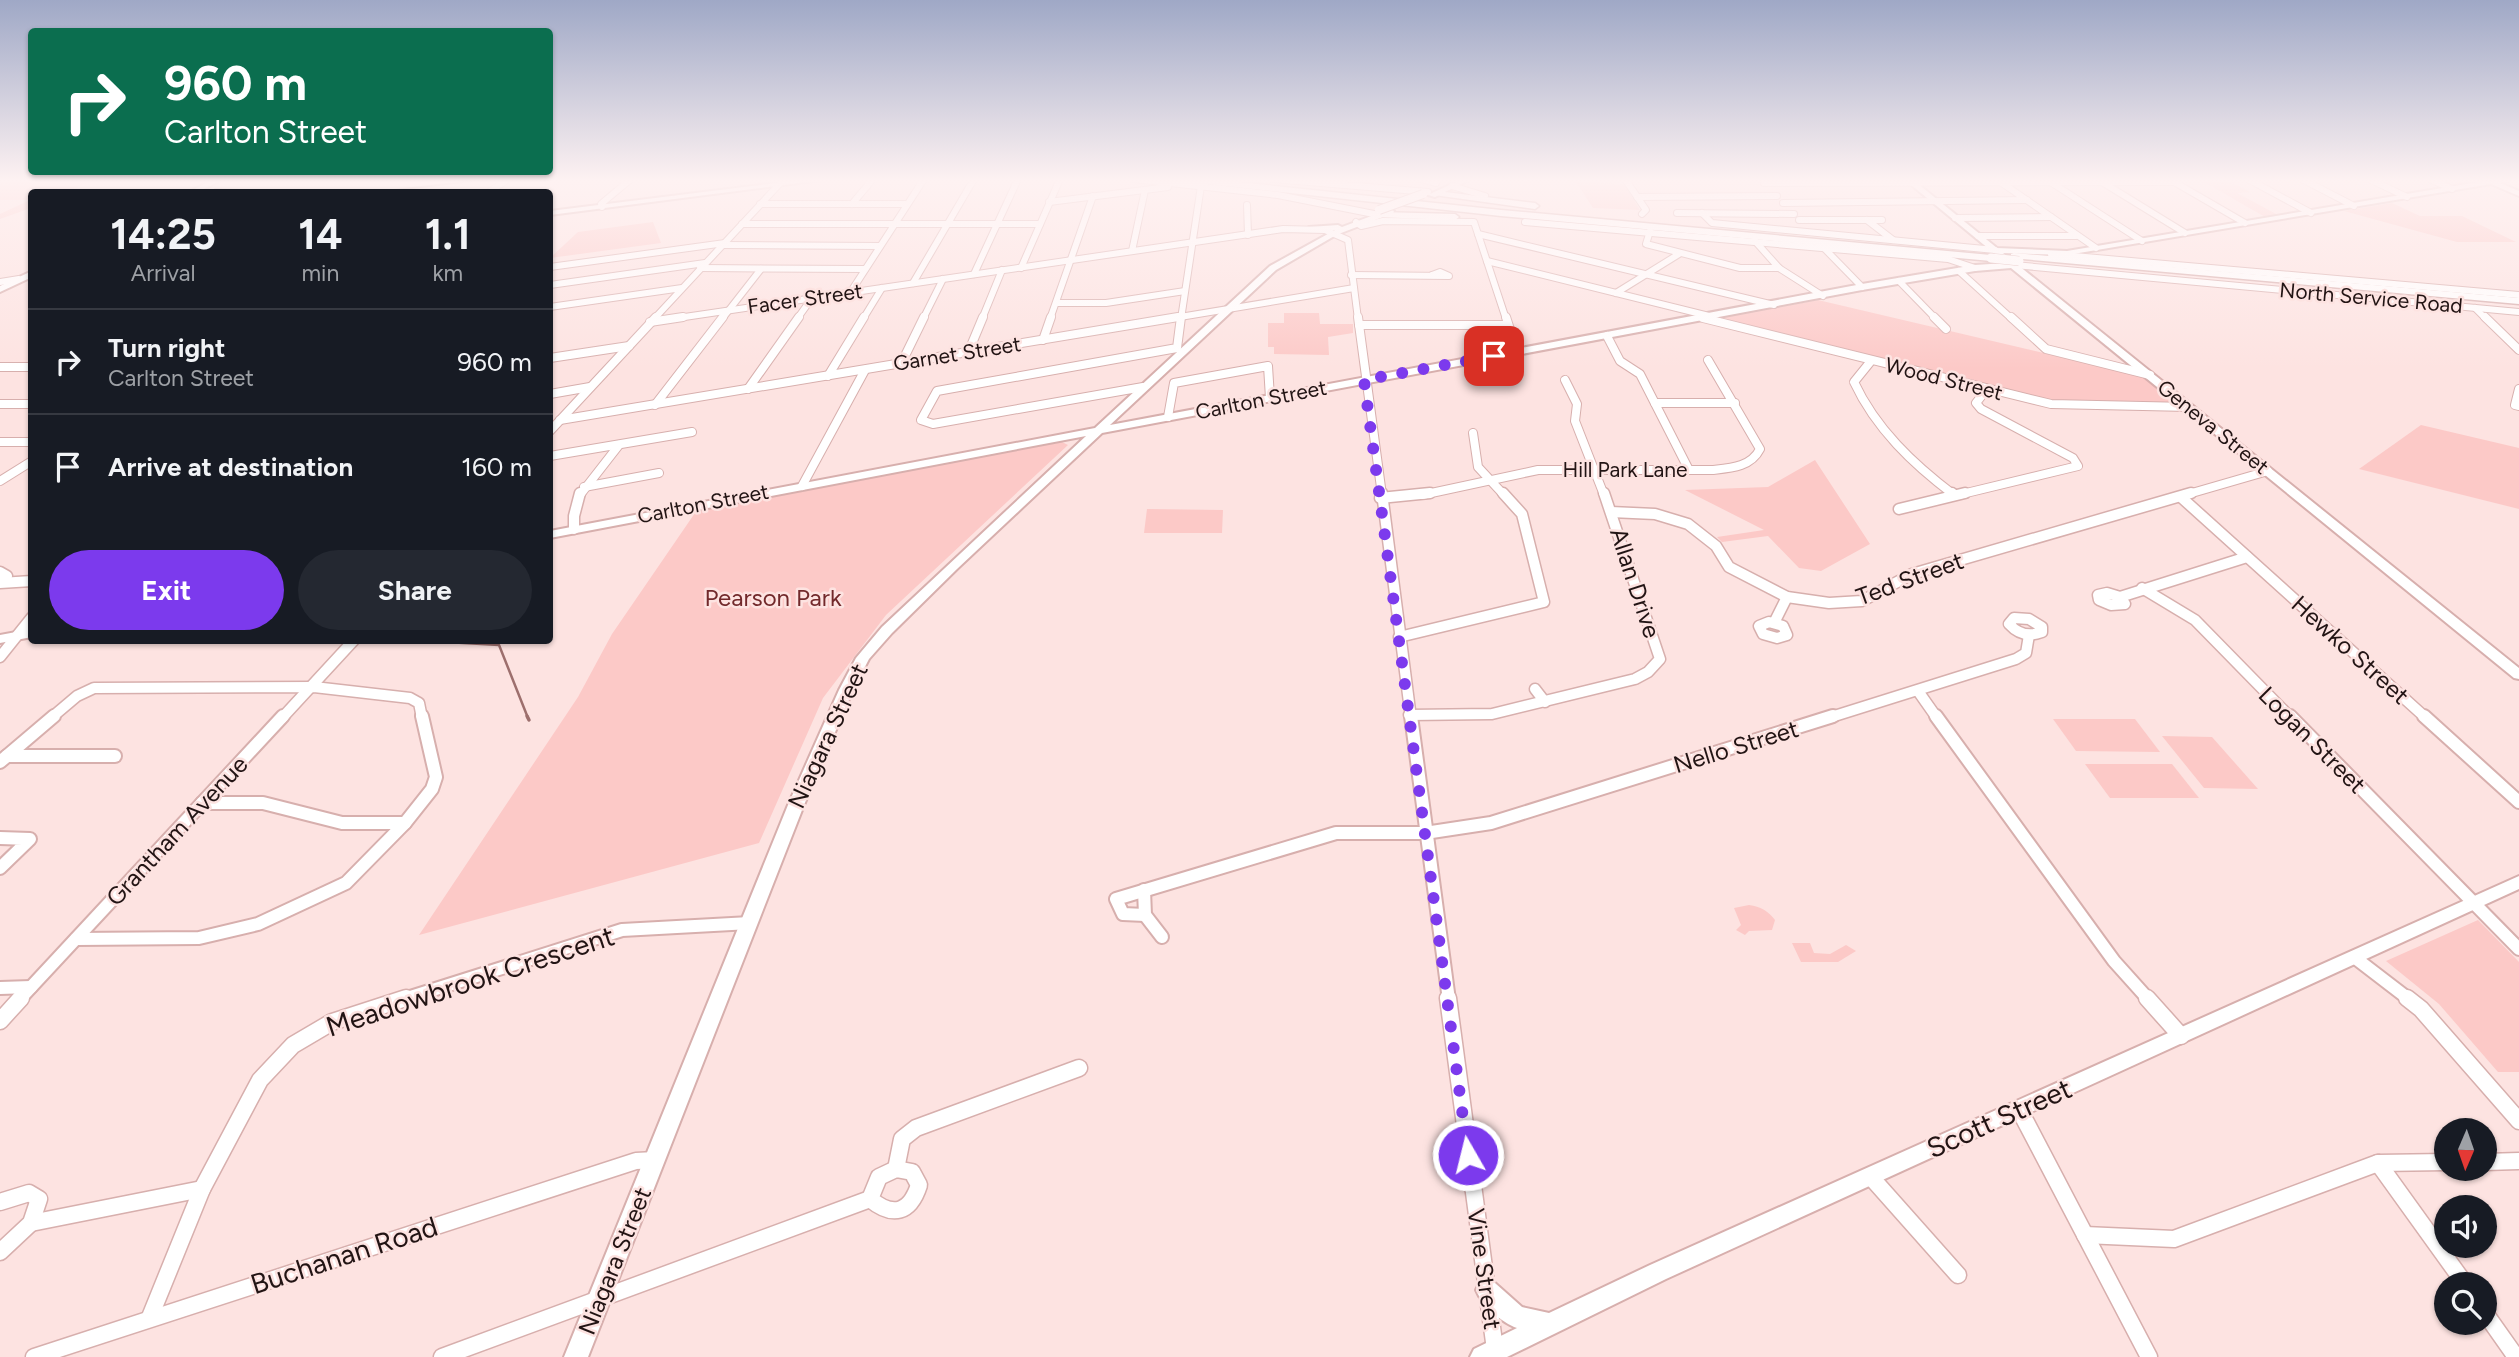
<!DOCTYPE html>
<style>
body{margin:0;font-family:Figtree,sans-serif;background:#242831;color:#f1f3f6;height:100vh;display:flex;flex-direction:column;font-size:26px;white-space:nowrap}
*{box-sizing:border-box;margin:0}
p{font-size:23px;color:#9ea1a6}
.icon{flex:none;width:38px;height:38px;fill:none;stroke:currentColor;stroke-width:2;stroke-linecap:round;stroke-linejoin:round}
.map{position:relative;flex:1;overflow:hidden}
.panel{position:absolute;left:28px;top:189px;width:525px;height:455px;display:flex;flex-direction:column;background:#171b24;border-radius:7px;box-shadow:0 2px 5px #0004}
.panel>*{flex:none}
.banner{position:absolute;left:28px;top:28px;width:525px;height:147px;border-radius:7px;box-shadow:0 2px 5px #0004;background:#0b6e4f;color:#fff;overflow:hidden}
.needle{width:46px;rotate:182deg}
.fabs{position:absolute;left:2434px;top:1118px;display:grid;gap:14px}
.fabs a{display:grid;place-items:center;width:63px;height:63px;border-radius:50%;background:#171b24;box-shadow:0 2px 5px #0004;font-size:35px}
.pin{position:absolute;display:grid;place-items:center;width:60px;height:60px;color:#fff;margin:-30px;border-radius:14px;box-shadow:0 4px 10px #0006}
.me{position:absolute;width:77px;margin:-38px;rotate:352deg;stroke-linejoin:round;filter:drop-shadow(0 0 5px #0008)}
.turn{display:flex;align-items:center;gap:24px;height:147px;padding:0 21px;font-size:32px}
.turn .icon{width:91px;height:91px;stroke-width:2.5}
.turn b{display:block;font-size:49px;line-height:60px}
.eta{display:flex;justify-content:space-evenly;align-items:center;height:119px;text-align:center}
.eta b{font-size:42px;font-weight:700;line-height:49px}
.button{display:flex;gap:14px;margin-top:auto;padding:14px 21px}
.button a{flex:1;height:80px;border-radius:42px;background:#7c3aed;color:#fff;font-size:28px;font-weight:700;line-height:80px;text-align:center}
.button a+a{background:#242831;color:#f1f3f6}
ul{padding:0;list-style:none}
li{display:flex;align-items:center;gap:21px;height:105px;padding:0 21px;border-top:2px solid #363941}
li div{flex:1}
li b{display:block;font-size:26px}
li em{font-style:normal}
.map>svg:first-child{display:block}
.green{fill:#fcc9c7}
.lines{fill:none;stroke-linecap:round;stroke-linejoin:round}
.stream-far2{stroke:#9d6f6d;stroke-width:2}
.stream-far1{stroke:#9d6f6d;stroke-width:2.5}
.stream{stroke:#9d6f6d;stroke-width:3.5}
.minor-far4-casing{stroke:#d7afad;stroke-width:8}
.minor-far3-casing{stroke:#d7afad;stroke-width:10}
.minor-far2-casing{stroke:#d7afad;stroke-width:13}
.minor-far1-casing{stroke:#d7afad;stroke-width:16}
.minor-casing{stroke:#d7afad;stroke-width:19}
.major-casing{stroke:#d7afad;stroke-width:4}
.highway-casing{stroke:#d7afad;stroke-width:3}
.minor-far4{stroke:#fff;stroke-width:6}
.minor-far3{stroke:#fff;stroke-width:8}
.minor-far2{stroke:#fff;stroke-width:10}
.minor-far1{stroke:#fff;stroke-width:12}
.minor{stroke:#fff;stroke-width:16}
.major{fill:#fff;fill-rule:evenodd}
.highway{fill:#fff;fill-rule:evenodd}
.major-bridge-casing{stroke:#d7afad;stroke-width:10;stroke-linecap:butt}
.highway-bridge-casing{stroke:#d7afad;stroke-width:10;stroke-linecap:butt}
.major-bridge{stroke:#fff;stroke-width:8}
.highway-bridge{stroke:#fff;stroke-width:9}
.route{stroke:#7c3aed;stroke-width:12;stroke-dasharray:0 21.6}
.labels{text-anchor:middle;stroke-width:5;stroke-linejoin:round;paint-order:stroke}
.far-street-label{font-size:21px;fill:#221414;stroke:#fde3e1}
.street-label{font-size:24px;fill:#221414;stroke:#fde3e1}
.park-label{font-size:24px;fill:#72292b;stroke:#fde3e1}
.near-street-label{font-size:28px;fill:#221414;stroke:#fde3e1}
</style>
<div class="map">
<svg width="2519" height="1357" viewBox="0 0 2519 1357">
<rect width="100%" height="100%" fill="#fde3e1"/>
<g class="green">
<polygon points="0,179 96,179 66,192 32,192 31,208 0,219 0,214 30,200 0,200"/>
<polygon points="2199,179 2226,179 2250,192 2237,193 2278,215 2265,217"/>
<polygon points="1576,182 1624,184 1640,210 1593,208"/>
<polygon points="2392,203 2420,216 2462,216 2516,242 2457,242 2344,211"/>
<polygon points="653,222 661,243 550,258 578,232"/>
<polygon points="1818,300 2141,376 2178,404 2064,404 1717,318"/>
<polygon points="1284,313 1319,313 1320,324 1353,324 1353,333 1328,337 1329,355 1274,354 1274,347 1268,347 1268,323 1284,323"/>
<polygon points="2421,425 2519,448 2519,509 2359,469"/>
<polygon points="1062,442 1068,445 886,615 823,698 759,843 419,935 578,697 612,634 697,510"/>
<polygon points="1815,460 1870,544 1821,571 1799,568 1768,536 1722,542 1717,537 1764,530 1685,490 1768,487"/>
<polygon points="1147,509 1223,510 1222,533 1144,533"/>
<polygon points="2053,719 2135,719 2160,752 2076,751"/>
<polygon points="2162,736 2212,737 2258,789 2204,788"/>
<polygon points="2085,764 2172,764 2199,798 2110,798"/>
<path d="M1749,905C1761,907 1767,910 1775,920L1772,930L1749,931L1745,935L1736,930L1741,925L1734,908Z"/>
<polygon points="2478,920 2519,962 2519,1072 2498,1072 2439,1004 2386,961"/>
<polygon points="1792,943 1810,943 1814,953 1830,954 1846,945 1856,951 1838,962 1801,962"/>
</g>
<g class="lines">
<g class="stream-far2">
<polyline points="215,189 287,192"/>
<polyline points="378,192 472,181"/>
</g>
<polyline class="stream-far1" points="410,640 499,645 528,718"/>
<polyline class="stream" points="527,716 529,720"/>
<defs>
<g id="minor-far4">
<polyline points="1134,179 1278,195 1379,215"/>
<polyline points="1273,179 1428,192"/>
<polyline points="1421,179 1436,183"/>
<polyline points="1625,179 1646,210 1642,214"/>
<polyline points="2169,179 2245,223"/>
<polyline points="2248,179 2311,213"/>
<polyline points="2302,179 2354,206"/>
<polyline points="2369,179 2407,197"/>
<polyline points="2430,179 2452,189"/>
<polyline points="2102,182 2185,233"/>
<polyline points="1764,183 2174,182"/>
<polyline points="2002,183 2096,248"/>
<polyline points="2052,183 2142,241"/>
<polyline points="1452,186 1485,196"/>
<polyline points="489,192 508,179"/>
<polyline points="1637,197 1777,196"/>
<polyline points="1049,202 1168,187"/>
<polyline points="1783,203 2027,200"/>
<polyline points="760,204 907,204"/>
<polyline points="852,204 873,179"/>
<polyline points="1247,205 1248,235"/>
<polyline points="602,207 601,204 631,179"/>
<polyline points="1677,213 1794,214"/>
<polyline points="1702,213 1712,223 1995,250"/>
<polyline points="1955,218 2051,217"/>
<polyline points="1799,220 1882,220"/>
<polyline points="1867,220 1893,240"/>
<polyline points="1356,222 1361,226 1383,221 1474,222 1506,319"/>
<polyline points="1525,222 1948,259 1975,268"/>
<polyline points="742,224 1040,224"/>
<polyline points="1650,231 1646,244 1740,268 1779,268"/>
<polyline points="1478,234 1774,305"/>
<polyline points="1978,236 2076,236"/>
<polyline points="1755,241 1779,268 1823,296"/>
<polyline points="722,245 880,246"/>
<polyline points="1823,247 1862,287"/>
<polyline points="1132,251 1145,190"/>
<polyline points="2051,254 2519,295"/>
<polyline points="1487,261 1709,316"/>
<polyline points="2014,265 2519,312"/>
<polyline points="550,267 725,243"/>
<polyline points="700,268 865,269"/>
<polyline points="1021,268 1060,179"/>
<polyline points="1959,271 2012,319"/>
<polyline points="974,274 1018,179"/>
<polyline points="1351,275 1449,276 1440,272 1432,275"/>
<polyline points="1899,281 1936,319"/>
<polyline points="0,282 19,279"/>
<polyline points="913,283 974,179"/>
<polyline points="550,285 705,263"/>
<polyline points="850,293 924,179"/>
<polyline points="1616,293 1679,254"/>
<polyline points="1057,303 1106,303 1185,291"/>
<polyline points="550,307 682,288"/>
<polyline points="2475,308 2486,319"/>
<polyline points="1703,318 1707,319"/>
<polyline points="654,319 784,179"/>
<polyline points="671,319 1283,229 1325,230 1348,240 1358,319"/>
<polyline points="722,319 761,269"/>
<polyline points="797,319 812,298"/>
<polyline points="863,319 882,288"/>
<polyline points="923,319 943,279"/>
<polyline points="982,319 1002,270"/>
<polyline points="1050,319 1093,196"/>
<polyline points="1168,319 1354,288"/>
<polyline points="1181,319 1201,186"/>
</g>
<g id="minor-far3">
<polyline points="1358,317 1382,495"/>
<polyline points="1506,317 1517,351"/>
<polyline points="1934,317 1946,329"/>
<polyline points="2011,317 2046,349 2150,375"/>
<polyline points="2485,317 2519,350"/>
<polyline points="1703,318 2051,404 2189,407"/>
<polyline points="650,322 683,317"/>
<polyline points="1359,325 1508,325"/>
<polyline points="1607,336 1620,361 1640,374 1689,470"/>
<polyline points="1043,340 1051,317"/>
<polyline points="968,353 983,317"/>
<polyline points="550,358 629,346"/>
<path d="M1871,361L1854,382C1876,429 1913,464 1954,495"/>
<polyline points="901,364 924,317"/>
<polyline points="0,367 32,367"/>
<polyline points="828,376 864,317"/>
<polyline points="1565,380 1577,404 1575,421 1604,495"/>
<polyline points="1143,387 933,424 921,420 937,391 1177,348 1181,317"/>
<polyline points="748,389 799,317"/>
<polyline points="2519,389 2515,405 2519,406"/>
<polyline points="550,394 590,387"/>
<polyline points="1655,403 1735,403"/>
<polyline points="0,404 32,404"/>
<polyline points="655,405 723,317"/>
<polyline points="1168,417 1174,383 1268,366 1270,398"/>
<polyline points="560,420 1178,317"/>
<polyline points="550,431 656,317"/>
<polyline points="1473,433 1478,467 1504,495"/>
<polyline points="0,442 32,442"/>
<polyline points="550,456 692,432"/>
<polyline points="0,481 32,461"/>
<polyline points="802,486 865,370"/>
<polyline points="584,487 659,473"/>
<polyline points="580,495 619,445"/>
<path d="M1422,495L1538,470H1712C1731,468 1751,467 1760,449L1708,360"/>
<polyline points="1958,495 2078,466 2073,458 1981,409 1976,403 1987,389"/>
<polyline points="2185,495 2268,471"/>
</g>
<g id="minor-far2">
<polyline points="1382,493 1411,718"/>
<polyline points="1952,493 1954,495"/>
<polyline points="1380,498 1430,493"/>
<polyline points="2182,498 2426,718"/>
<polyline points="1899,509 1965,493"/>
<polyline points="1611,512 1655,514 1688,524 1716,546 1729,567 1787,597 1829,603 1862,601 1912,574 2191,493"/>
<polyline points="574,529 574,516 580,493"/>
<polyline points="0,572 7,576 3,581"/>
<polyline points="0,583 32,581"/>
<polyline points="2142,588 2195,620 2291,718"/>
<polygon points="2107,593 2120,597 2125,604 2111,605 2099,600 2098,595"/>
<polyline points="2120,597 2247,557"/>
<path d="M2014,618L2029,619L2042,627V632C2029,637 2018,634 2009,624Z"/>
<polygon points="1769,622 1783,626 1787,635 1777,638 1763,634 1759,626"/>
<polyline points="1774,623 1787,597"/>
<polyline points="1399,637 1544,602 1522,514 1503,493"/>
<polyline points="0,657 32,617"/>
<polyline points="1535,689 1545,702"/>
<polyline points="1918,691 1937,718"/>
<polyline points="1409,715 1492,714 1635,679 1648,672 1660,659 1604,493"/>
<polyline points="51,718 77,696 94,688 314,687 410,698 419,703 422,718"/>
<polyline points="282,718 354,640"/>
<polyline points="1828,718 2016,659 2026,653 2029,635"/>
</g>
<g id="minor-far1">
<polyline points="1411,716 1449,1000"/>
<polyline points="1936,716 2114,961 2149,1000"/>
<polyline points="2290,716 2519,949"/>
<polyline points="2424,716 2519,802"/>
<polyline points="7,756 115,756"/>
<polyline points="0,762 54,716"/>
<polyline points="202,803 263,803 342,823 405,823"/>
<polyline points="0,838 30,839 0,868"/>
<polyline points="1144,890 1145,915 1162,937"/>
<polyline points="1145,915 1123,914 1116,899 1336,833 1425,833 1491,823 1833,716"/>
<polyline points="76,939 199,938 258,924 346,883 405,823 432,789 436,777 422,716"/>
<polyline points="2354,957 2410,1000"/>
<polyline points="0,988 31,987"/>
<polyline points="19,1000 283,716"/>
<polyline points="401,1000 622,930 750,923"/>
</g>
<g id="minor">
<polyline points="1448,998 1496,1357"/>
<polyline points="2147,998 2181,1036"/>
<polyline points="2407,998 2421,1009 2519,1121"/>
<polyline points="0,1021 21,998"/>
<polyline points="2019,1109 2149,1357"/>
<polyline points="2485,1162 2519,1161"/>
<polyline points="2378,1163 2465,1284"/>
<polyline points="896,1169 902,1139 916,1128 1079,1068"/>
<path d="M896,1169L912,1172L919,1185C910,1213 893,1218 870,1199L879,1177Z"/>
<polyline points="1870,1176 1958,1275"/>
<polyline points="0,1202 29,1193 39,1199 31,1223 0,1252"/>
<polyline points="31,1223 202,1189"/>
<polyline points="2085,1235 2174,1239 2378,1163 2446,1162"/>
<polyline points="2485,1313 2516,1357"/>
<polyline points="150,1317 202,1189 260,1080 293,1045 332,1022 406,998"/>
<polyline points="34,1357 636,1161 655,1160"/>
<polyline points="442,1357 870,1199"/>
</g>
<g id="major">
<polygon points="214,179 223,179 198,192 189,192"/>
<polygon points="808,179 829,179 550,215 550,211"/>
<polygon points="1462,179 1471,179 1435,197 1428,195"/>
<polygon points="1904,179 1912,179 1997,248 2067,251 2496,179 2513,179 2500,183 2519,191 2519,196 2491,184 2067,255 2003,253 2519,668 2519,679 2514,678 2011,268 1975,271 1862,290 1102,433 957,569 892,633 869,659 853,690 804,805 588,1357 564,1357 788,805 839,690 856,658 882,627 1086,436 550,538 550,531 1095,428 1270,266 1335,230 1312,231 1308,229 1309,227 1338,225 1342,227 1390,209 1394,211 1393,213 1336,235 1276,270 1110,425 1862,284 1975,265 2006,263"/>
<polygon points="32,271 32,277 0,292 0,286"/>
<polygon points="32,629 32,637 0,643 0,635"/>
<path d="M2519,876V889L1666,1279L1507,1357H1470L1474,1349L1517,1328C1502,1323 1482,1305 1476,1290L1479,1283L1487,1279L1495,1283L1522,1307L1549,1313L1650,1265Z"/>
</g>
<g id="highway">
<polygon points="1146,179 1210,179 1501,210 1991,255 1996,258 1991,261 1501,216 1199,183 1196,186"/>
<polygon points="1437,191 1535,203 1539,206 1535,209 1434,195 1433,193"/>
<polygon points="1379,212 1455,214 1459,217 1455,220 1376,217 1376,213"/>
<polygon points="2014,253 2519,298 2519,304 2011,258 2011,254"/>
</g>
</defs>
<use href="#minor-far4" class="minor-far4-casing"/>
<use href="#minor-far3" class="minor-far3-casing"/>
<use href="#minor-far2" class="minor-far2-casing"/>
<use href="#minor-far1" class="minor-far1-casing"/>
<use href="#minor" class="minor-casing"/>
<use href="#major" class="major-casing"/>
<use href="#highway" class="highway-casing"/>
<use href="#minor-far4" class="minor-far4"/>
<use href="#minor-far3" class="minor-far3"/>
<use href="#minor-far2" class="minor-far2"/>
<use href="#minor-far1" class="minor-far1"/>
<use href="#minor" class="minor"/>
<use href="#major" class="major"/>
<use href="#highway" class="highway"/>
<defs>
<polyline id="major-bridge" points="1379,210 1423,194"/>
<polyline id="highway-bridge" points="1991,258 2019,261"/>
</defs>
<use href="#major-bridge" class="major-bridge-casing"/>
<use href="#highway-bridge" class="highway-bridge-casing"/>
<use href="#major-bridge" class="major-bridge"/>
<use href="#highway-bridge" class="highway-bridge"/>
</g>
<linearGradient id="sky" x2="0" y2="1"><stop stop-color="#9fa8c6"/><stop offset="0.49" stop-color="#fef2f2"/><stop offset="1" stop-color="#fef2f2" stop-opacity="0"/></linearGradient>
<rect width="2519" height="369" fill="url(#sky)"/>
<g class="lines">
<polyline class="route" points="1468,1155 1364,380 1494,356"/>
</g>
<g class="labels">
<g class="far-street-label">
<text transform="translate(2371 298) rotate(5)" y="7">North Service Road</text>
<text transform="translate(805 299) rotate(-8)" y="7">Facer Street</text>
<text transform="translate(957 354) rotate(-9)" y="7">Garnet Street</text>
<text transform="translate(1944 379) rotate(14)" y="7">Wood Street</text>
<text transform="translate(1261 400) rotate(-11)" y="7">Carlton Street</text>
<text transform="translate(2213 427) rotate(39)" y="7">Geneva Street</text>
<text x="1625" y="477">Hill Park Lane</text>
<text transform="translate(703 504) rotate(-11)" y="7">Carlton Street</text>
</g>
<g class="street-label">
<text transform="translate(1910 579) rotate(-20)" y="8">Ted Street</text>
<text transform="translate(1635 583) rotate(72)" y="8">Allan Drive</text>
<text transform="translate(2350 650) rotate(42)" y="8">Hewko Street</text>
<text transform="translate(828 736) rotate(-65)" y="8">Niagara Street</text>
<text transform="translate(2312 740) rotate(45)" y="8">Logan Street</text>
<text transform="translate(1736 747) rotate(-17)" y="8">Nello Street</text>
<text transform="translate(177 831) rotate(-47)" y="8">Grantham Avenue</text>
<text transform="translate(615 1261) rotate(-68)" y="8">Niagara Street</text>
<text transform="translate(1484 1269) rotate(82)" y="8">Vine Street</text>
</g>
<g class="park-label">
<text x="773" y="606">Pearson Park</text>
</g>
<g class="near-street-label">
<text transform="translate(470 981) rotate(-18)" y="10">Meadowbrook Crescent</text>
<text transform="translate(1999 1118) rotate(-24)" y="10">Scott Street</text>
<text transform="translate(344 1255) rotate(-18)" y="10">Buchanan Road</text>
</g>
</g>
</svg>
<div class="fabs">
<a><svg class="needle" viewBox="-14 -14 28 28"><path d="M0-13l5 13h-10z" fill="#e53935"/><path d="M0 13l5-13h-10z" fill="#9ea1a6"/></svg></a>
<a><svg class="icon" aria-label="sound" viewBox="0 0 24 24"><path d="M4 9h4l5-4v14l-5-4H4zM17 9q2 3 0 6"/></svg></a>
<a><svg class="icon" aria-label="search" viewBox="0 0 24 24"><circle cx="10" cy="10" r="6"/><path d="M15 15l6 6"/></svg></a>
</div>
<div class="pin" style="left:1494px;top:356px;background:#d93025"><svg class="icon" aria-label="arrive" viewBox="0 0 24 24"><path d="M6 21V4h12l-3 4 3 4H6"/></svg></div>
<svg class="me" style="left:1468px;top:1155px" viewBox="-20 -20 40 40"><circle r="17" fill="#7c3aed" stroke="#fff" stroke-width="3"/><path d="M0-11L8 9 0 5-8 9z" fill="#fff"/></svg>
<div class="banner">
<div class="turn"><svg class="icon" aria-label="right" viewBox="0 0 24 24"><path d="M7 20v-9h11M14 6l5 5-5 5"/></svg><div><b>960 m</b>Carlton Street</div></div>
</div>
<section class="panel">
<div class="eta">
<div><b>14:25</b><p>Arrival</p></div>
<div><b>14</b><p>min</p></div>
<div><b>1.1</b><p>km</p></div>
</div>
<ul>
<li><svg class="icon" aria-label="right" viewBox="0 0 24 24"><path d="M7 20v-9h11M14 6l5 5-5 5"/></svg><div><b>Turn right</b><p>Carlton Street</p></div><em>960 m</em></li>
<li><svg class="icon" aria-label="arrive" viewBox="0 0 24 24"><path d="M6 21V4h12l-3 4 3 4H6"/></svg><div><b>Arrive at destination</b></div><em>160 m</em></li>
</ul>
<div class="button"><a>Exit</a><a>Share</a></div>
</section>
</div>
